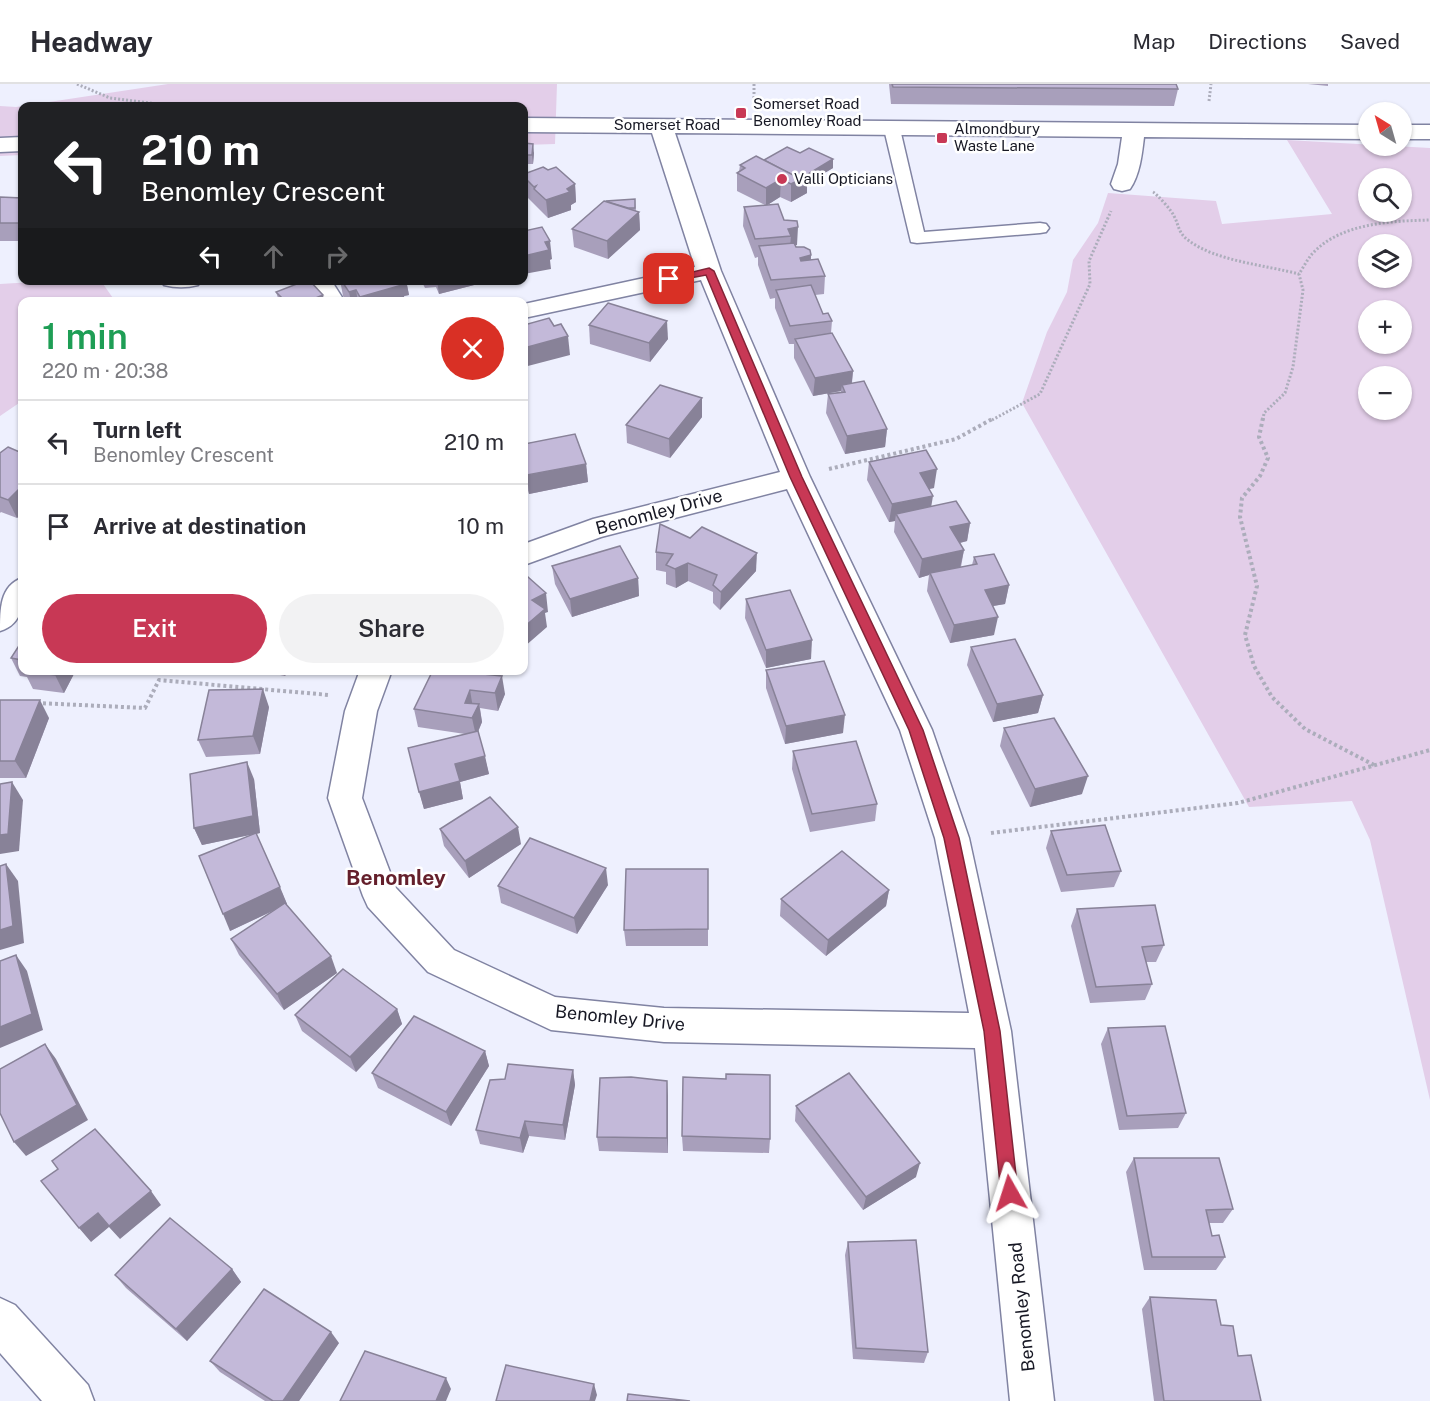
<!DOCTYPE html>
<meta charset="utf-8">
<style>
body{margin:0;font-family:"Public Sans",sans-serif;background:#f2f2f3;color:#2b2b33;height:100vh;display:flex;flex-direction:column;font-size:22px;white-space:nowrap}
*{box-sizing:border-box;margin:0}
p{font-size:20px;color:#7c7c81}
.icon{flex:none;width:33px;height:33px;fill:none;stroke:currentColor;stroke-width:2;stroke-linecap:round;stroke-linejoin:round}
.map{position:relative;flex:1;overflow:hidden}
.drawer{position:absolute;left:18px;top:213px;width:510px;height:378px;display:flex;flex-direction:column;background:#fff;border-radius:12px;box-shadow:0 2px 4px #0004}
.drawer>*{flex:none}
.hud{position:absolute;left:18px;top:18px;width:510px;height:183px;border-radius:12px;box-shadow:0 2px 4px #0004;background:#202124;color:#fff;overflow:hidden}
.needle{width:39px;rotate:323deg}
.buttons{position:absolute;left:1358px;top:18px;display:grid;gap:12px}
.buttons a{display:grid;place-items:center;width:54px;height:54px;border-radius:50%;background:#fff;box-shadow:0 2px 4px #0004;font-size:30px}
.pin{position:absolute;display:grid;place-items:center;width:51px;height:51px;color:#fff;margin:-26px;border-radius:12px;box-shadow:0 3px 9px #0006}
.me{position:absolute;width:66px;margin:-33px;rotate:354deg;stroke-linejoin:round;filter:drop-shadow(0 0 4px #0008)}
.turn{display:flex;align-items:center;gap:21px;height:126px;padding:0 24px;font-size:27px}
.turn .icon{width:78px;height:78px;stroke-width:2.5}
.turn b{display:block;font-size:42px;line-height:51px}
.lanes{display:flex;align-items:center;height:57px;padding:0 24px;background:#0003;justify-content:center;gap:30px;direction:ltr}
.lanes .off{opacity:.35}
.round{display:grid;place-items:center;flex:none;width:63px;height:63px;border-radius:32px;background:#f2f2f3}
.headline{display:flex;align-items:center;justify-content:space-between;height:102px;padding:0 24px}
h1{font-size:36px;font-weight:600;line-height:45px;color:#1e9e55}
.button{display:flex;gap:12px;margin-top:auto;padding:12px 24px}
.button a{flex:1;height:69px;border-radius:36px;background:#c83855;color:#fff;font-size:24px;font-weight:600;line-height:69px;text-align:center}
.button a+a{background:#f2f2f3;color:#2b2b33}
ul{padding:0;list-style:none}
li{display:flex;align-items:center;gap:18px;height:84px;padding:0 24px;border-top:2px solid #e1e1e2}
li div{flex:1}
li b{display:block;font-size:22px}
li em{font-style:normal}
header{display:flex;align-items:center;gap:36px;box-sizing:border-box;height:84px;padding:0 30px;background:#fff;border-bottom:2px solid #e1e1e2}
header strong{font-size:28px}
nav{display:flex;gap:33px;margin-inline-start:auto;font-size:21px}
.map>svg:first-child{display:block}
.green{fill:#e3cee9;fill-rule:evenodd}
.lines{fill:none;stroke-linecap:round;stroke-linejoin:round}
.service-casing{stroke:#8083a2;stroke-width:3}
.minor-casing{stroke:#8083a2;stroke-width:3}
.path-far1{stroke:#acadbb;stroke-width:3;stroke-dasharray:2 2;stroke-linecap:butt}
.path{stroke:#acadbb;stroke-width:4;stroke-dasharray:3 3;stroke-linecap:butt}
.service{fill:#fff;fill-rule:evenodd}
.minor{fill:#fff;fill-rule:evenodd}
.wall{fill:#a89fbb}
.shaded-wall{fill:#888298}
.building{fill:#c3b9d9;stroke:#888298;stroke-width:1.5}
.route{fill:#c83855;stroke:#822437;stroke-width:1.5}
.poi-dot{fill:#c83855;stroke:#fff;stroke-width:2}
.labels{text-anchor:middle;stroke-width:5;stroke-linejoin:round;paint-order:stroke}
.far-poi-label{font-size:15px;fill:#171824;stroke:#fff;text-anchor:start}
.far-street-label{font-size:15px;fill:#171824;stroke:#fff}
.street-label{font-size:18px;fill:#171824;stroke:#fff}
.quarter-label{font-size:21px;font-weight:bold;fill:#641f2b;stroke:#fff}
</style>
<header>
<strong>Headway</strong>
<nav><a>Map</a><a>Directions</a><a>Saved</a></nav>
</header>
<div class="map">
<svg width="1430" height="1317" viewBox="0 0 1430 1317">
<rect width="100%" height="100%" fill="#eef0fe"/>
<g class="green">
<polygon points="168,0 557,0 555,60 524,61 524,22 22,22 22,71 0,72 0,22 16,23"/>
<path d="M1287,56L1430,64V1016L1370,756L1352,717L1249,723L1022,319L1047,248L1067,208L1073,176L1098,139L1108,109L1216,117L1222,140L1332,130ZM1368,94H1401V128H1368ZM1401,160V194H1368V160ZM1401,226V260H1368V226ZM1401,292V326H1368V292Z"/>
<polygon points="49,197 101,197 115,217 22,218 22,317 0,332 0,200"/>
</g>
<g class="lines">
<defs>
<polygon id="service" points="892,40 900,45 924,148 1040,139 1046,140 1049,144 1046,148 1040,149 917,159 911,158 884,45"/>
<g id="minor">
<path d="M524,34L1368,41V55L1144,53C1142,70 1140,90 1130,105L1122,107L1114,105L1111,100L1118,80L1122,53L675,49L721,187L810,393L932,646L969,754L1011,947L1054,1317H1010L975,964L664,958L551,946L428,888L368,823L363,812L328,714L345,627L360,586H392L377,627L362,714L396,804L454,866L555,913L664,924L969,929L935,754L900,646L787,405L601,453L524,481V460L593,435L780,388L701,196L524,234V220L695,183L652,49L524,48Z"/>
<rect x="1401" y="41" width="29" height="14"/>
<polygon points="22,53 22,67 0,68 0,54"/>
<path d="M161,196H201L198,201C186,204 176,204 164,201Z"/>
<polygon points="306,196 331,196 345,218 320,218"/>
<path d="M22,494C24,516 24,540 0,547C0,525 0,502 22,494Z"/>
<polygon points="0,1214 15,1221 88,1301 94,1317 42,1317 0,1269"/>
</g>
</defs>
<use href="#service" class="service-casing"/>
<use href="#minor" class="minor-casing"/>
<g class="path-far1">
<polyline points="77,0 110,14 173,22"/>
<polyline points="754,0 754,14"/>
<polyline points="1209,17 1211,0"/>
<path d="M1153,108C1157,110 1172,127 1174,132C1179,141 1178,149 1188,156C1215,177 1265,181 1299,190"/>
<polyline points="992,336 1040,310 1090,200 1089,177 1111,127"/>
<path d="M1263,336L1264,329L1285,309L1293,283L1303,206L1299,190C1303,184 1307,176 1312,170C1340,139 1391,137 1430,136"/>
</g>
<g class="path">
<polyline points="1263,334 1259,353 1268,374 1260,392 1242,414 1240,433 1257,502 1245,551 1254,582 1272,613 1305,645 1374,681"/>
<polyline points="829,385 956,355 994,334"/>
<polyline points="37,619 145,624 159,596 329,611"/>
<polyline points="991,749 1238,719 1430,666"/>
</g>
<use href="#service" class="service"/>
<use href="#minor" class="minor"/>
</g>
<g class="wall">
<polygon points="889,0 1176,0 1178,5 1174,22 891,20"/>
<polygon points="1308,0 1328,0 1328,2"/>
<polygon points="524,59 534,69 533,80 524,80"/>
<polygon points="764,76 833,84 807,99 807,109 791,118 780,113 767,121 784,136 797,161 795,161 796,163 811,171 811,176 825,192 824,210 815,211 823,230 832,237 831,249 853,287 852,299 887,345 885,363 845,370 826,329 828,310 841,308 841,307 813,312 794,274 794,260 789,260 775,224 775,214 770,215 758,181 758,173 755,174 743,142 744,123 765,121 737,107 737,89 739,88 740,81"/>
<polygon points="524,90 575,100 576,118 571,121 571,126 548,134 524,110"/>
<polygon points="0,113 22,114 22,157 0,157"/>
<polygon points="635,115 636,127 639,128 640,146 608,175 574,163 572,145 607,118"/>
<polygon points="340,196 406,196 409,211 404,212 405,218 347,218 343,212"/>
<polygon points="421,196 478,196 478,200 439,210 436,203 425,204"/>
<polygon points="276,208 323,211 324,218 276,218 279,217"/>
<polygon points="589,241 668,255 650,278 590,260"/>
<polygon points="702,314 702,333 670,374 627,359 626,341"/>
<polygon points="524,360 586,380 588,398 529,410 524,392"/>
<polygon points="0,369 22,369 22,429 17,434 1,428 0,429"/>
<polygon points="869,378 934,404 929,405 931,422 970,439 967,457 960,459 964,466 961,483 972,481 974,473 1009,501 1005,520 993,522 994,551 950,559 927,507 929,491 919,494 894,448 895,437 889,438 867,396"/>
<polygon points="660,440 756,487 720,526 713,519 713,508 688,497 676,504 666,500 666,488 656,486 656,468"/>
<polygon points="552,482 638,494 639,512 572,533 555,500"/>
<polygon points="746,515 811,575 766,584 745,534"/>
<polygon points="22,557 22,586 76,586 64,609 33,605 27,593 20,592 11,574"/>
<polygon points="971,563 1043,611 1038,629 993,638 967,581"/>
<polygon points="255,586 288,586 285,592"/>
<polygon points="766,586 843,649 785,660 766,604"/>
<polygon points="489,591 505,610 498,627 480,624 482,638 478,648 489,690 460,698 463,715 424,725 408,664 465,650 418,643 414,625"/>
<polygon points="0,616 49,634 26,694 0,694"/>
<polygon points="269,623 260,670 206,673 198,656"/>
<polygon points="1004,644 1082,710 1030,723 1000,662"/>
<polygon points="793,667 877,720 875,737 810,748 792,685"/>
<polygon points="254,695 260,749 256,750 287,820 286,821 337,889 284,926 239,871 231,855 275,826 230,847 253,750 202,761 194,744"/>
<polygon points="440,745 521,760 469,794 444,762"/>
<polygon points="1051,747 1121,787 1114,803 1061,808 1046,764"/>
<polygon points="708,785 708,862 626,862 624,846"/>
<polygon points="608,801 577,850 501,819 498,802"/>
<polygon points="889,806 886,822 826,872 780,832 781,815"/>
<polygon points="1077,825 1164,861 1156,878 1146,878 1152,900 1145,916 1090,919 1071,842"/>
<polygon points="397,925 402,940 356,988 302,947 295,931"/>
<polygon points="1108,944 1186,1029 1178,1044 1119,1046 1101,960"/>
<polygon points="485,967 489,982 451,1042 378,1004 372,989"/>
<polygon points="573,986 575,1001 565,1056 529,1052 523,1069 480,1060 476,1046 505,995"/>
<polygon points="726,995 770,1055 769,1069 683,1067 682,1052"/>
<polygon points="668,1012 668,1069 599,1067 597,1053"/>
<polygon points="796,1022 916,1093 863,1126 795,1037"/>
<polygon points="1134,1074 1233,1125 1223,1139 1209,1139 1212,1152 1225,1173 1216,1186 1144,1186 1126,1088"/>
<polygon points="848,1158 928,1268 924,1279 853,1275 845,1171"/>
<polygon points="232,1185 241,1198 187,1257 126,1204 115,1191"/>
<polygon points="1150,1213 1221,1241 1238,1272 1261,1317 1154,1317 1142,1225"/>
<polygon points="339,1259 299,1317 265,1317 220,1288 210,1277"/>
</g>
<g class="shaded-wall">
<polygon points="533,60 534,69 533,80 532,71"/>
<polygon points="833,75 833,84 800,104 807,100 807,109 791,118 791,100"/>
<polygon points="781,95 780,113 766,122 766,104"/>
<polygon points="575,100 576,118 571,121 571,126 548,134 546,116"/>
<polygon points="639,128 640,146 608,175 607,157"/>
<polygon points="798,143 797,161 790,163 791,152 788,145"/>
<polygon points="550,157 552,175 550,176 551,185 524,190 524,172 545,158"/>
<polygon points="811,171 810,189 799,193 800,174"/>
<polygon points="398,196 406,196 409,211 404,212 405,218 361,218 360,213"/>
<polygon points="437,196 478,196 478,200 439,210"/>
<polygon points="356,206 358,218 351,218 349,208"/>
<polygon points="323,211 324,218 306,218"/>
<polygon points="667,237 668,255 650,278 649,259"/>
<polygon points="568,252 570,271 524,283 524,264"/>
<polygon points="853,287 851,305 842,301 841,307 813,312 815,294"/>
<polygon points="702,314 702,333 670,374 669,355"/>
<polygon points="887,345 885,363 845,370 847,352"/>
<polygon points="586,380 588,398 529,410 527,391"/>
<polygon points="937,385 934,404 917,407 920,389"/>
<polygon points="22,402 22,429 17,434 8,416"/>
<polygon points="933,412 930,430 896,430 895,437 889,438 892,420"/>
<polygon points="970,439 967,457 947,462 950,443"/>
<polygon points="964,466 960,484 930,489 929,491 919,494 922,475"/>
<polygon points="757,469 756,487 720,526 721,508"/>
<polygon points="688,479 688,497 676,504 675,485"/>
<polygon points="638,494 639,512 572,533 570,515"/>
<polygon points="1009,501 1005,520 981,524 985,506"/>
<polygon points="546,509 548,528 545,529 547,543 524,563 524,543 532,516"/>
<polygon points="998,533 994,551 950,559 954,541"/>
<polygon points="812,556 811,575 766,584 766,566"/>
<polygon points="57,586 76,586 64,609 55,591"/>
<polygon points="283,586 288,586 285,592"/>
<polygon points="485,586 488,586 490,598 488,608 484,590"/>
<polygon points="502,592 505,610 498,627 495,609"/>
<polygon points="263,605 269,623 260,670 253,652"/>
<polygon points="470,606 473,624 465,619"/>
<polygon points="1043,611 1038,629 993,638 997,620"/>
<polygon points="40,616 49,634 26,694 15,677"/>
<polygon points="479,620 482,638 476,652 472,634"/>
<polygon points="845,631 843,649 785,660 786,642"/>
<polygon points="485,672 489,690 460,698 463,715 424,725 419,708 455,680"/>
<polygon points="247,678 254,695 260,749 202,761 194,744"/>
<polygon points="1088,692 1082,710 1030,723 1035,705"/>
<polygon points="12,698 23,716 19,767 0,770 0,751"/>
<polygon points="518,743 521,760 469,794 465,777"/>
<polygon points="6,780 18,797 24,859 0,866 0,846"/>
<polygon points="606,784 608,801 577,850 574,834"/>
<polygon points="280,803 287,820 230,847 223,830"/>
<polygon points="889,806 886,822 826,872 828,856"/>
<polygon points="16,871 27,887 43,946 0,964 0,943"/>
<polygon points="331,872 337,889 284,926 277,910"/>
<polygon points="397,925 402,940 356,988 350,973"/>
<polygon points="45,960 56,975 88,1036 26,1072 14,1058"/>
<polygon points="485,967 489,982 451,1042 446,1028"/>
<polygon points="573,986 575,1001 565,1056 563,1041"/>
<polygon points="667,997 668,1012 668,1069 667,1054"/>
<polygon points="525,1037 529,1052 523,1069 520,1054"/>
<polygon points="920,1079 916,1093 863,1126 866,1113"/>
<polygon points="151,1107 161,1121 120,1155 109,1143 91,1158 79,1144 98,1129"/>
<polygon points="232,1185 241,1198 187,1257 176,1245"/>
<polygon points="331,1248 339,1259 299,1317 283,1317"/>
<polygon points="446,1294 451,1305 446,1317 436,1317"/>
<polygon points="594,1300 597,1311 595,1317 590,1317"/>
</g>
<g class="building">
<polygon points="892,0 1176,0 1178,5 893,3"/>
<polygon points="524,59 533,60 532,71 524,71"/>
<polygon points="787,63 800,69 809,64 833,75 800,95 764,76"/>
<polygon points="756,72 801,95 791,100 781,95 766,104 737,89 745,84 740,81"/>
<polygon points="543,83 548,86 556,83 575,100 567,105 570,108 546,116 534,105 536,102 534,103 524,93 524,90"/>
<polygon points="801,96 807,100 800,104"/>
<polygon points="0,113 22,114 22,139 0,139"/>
<polygon points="635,115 635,124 628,124 608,118 607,117"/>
<polygon points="604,117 639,128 607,157 572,145"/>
<polygon points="778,120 784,136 797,137 798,143 788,145 791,152 755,155 744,123"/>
<polygon points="542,143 550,157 545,158 549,166 524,172 524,147"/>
<polygon points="794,159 796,163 804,163 810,166 811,171 800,174 801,177 818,175 825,192 771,196 759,162"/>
<polygon points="307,196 309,196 323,211 306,218 276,218 283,215 276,208"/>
<polygon points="341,196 399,196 402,201 360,213 356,206 349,208"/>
<polygon points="811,201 823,230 828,229 832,237 790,242 776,206"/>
<polygon points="608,219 667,237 649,259 589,241"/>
<polygon points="549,234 554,242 561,240 568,252 524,264 524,241"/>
<polygon points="832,249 853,287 815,294 795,255"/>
<polygon points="864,297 887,345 847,352 828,310 845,308 842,301"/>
<polygon points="660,301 702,314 669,355 626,341"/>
<polygon points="575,350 586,380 527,391 524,381 524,360"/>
<polygon points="8,363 22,369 22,402 8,416 0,413 0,369"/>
<polygon points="926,366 937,385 920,389 933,412 892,420 869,378"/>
<polygon points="956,417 970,439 950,443 964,466 922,475 896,430"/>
<polygon points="660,440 690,454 702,443 757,469 721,508 713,501 717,491 688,479 675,485 666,481 673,470 656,468"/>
<polygon points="620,462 638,494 570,515 552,482"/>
<polygon points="994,470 1009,501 985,506 998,533 954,541 930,489 977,480 974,473"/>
<polygon points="528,493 546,509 532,516 545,525 524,543 524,496"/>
<polygon points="790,506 812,556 766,566 746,515"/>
<polygon points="1015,555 1043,611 997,620 971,563"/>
<polygon points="22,557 22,576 11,574"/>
<polygon points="824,577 845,631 786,642 766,586"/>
<polygon points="24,586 57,586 55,591 24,587"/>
<polygon points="433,586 485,586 484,590 502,592 495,609 470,606 465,619 479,620 472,634 414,625"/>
<polygon points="263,605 253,652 198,656 209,606"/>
<polygon points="0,616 40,616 15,677 0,677"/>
<polygon points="1054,634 1088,692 1035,705 1004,644"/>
<polygon points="478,647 485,672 455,680 460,697 419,708 408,664"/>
<polygon points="856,657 877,720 812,730 793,667"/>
<polygon points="247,678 253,732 194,744 190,690"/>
<polygon points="12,698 8,750 0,751 0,700"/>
<polygon points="490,713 518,743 465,777 440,745"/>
<polygon points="1105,741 1121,787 1067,791 1051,747"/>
<polygon points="256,749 280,803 223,830 199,772"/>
<polygon points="530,754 606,784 574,834 498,802"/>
<polygon points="842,767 889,806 828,856 781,815"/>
<polygon points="6,780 13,842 0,846 0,782"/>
<polygon points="626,785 708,785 708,845 624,846"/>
<polygon points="285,819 331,872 277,910 231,855"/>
<polygon points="1155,821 1164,861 1142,863 1152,900 1096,903 1077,825"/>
<polygon points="16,871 32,930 0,943 0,877"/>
<polygon points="343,885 397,925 350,973 295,931"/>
<polygon points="414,932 485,967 446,1028 372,989"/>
<polygon points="1165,942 1186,1029 1127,1032 1108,944"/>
<polygon points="45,960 77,1021 14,1058 0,1029 0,985"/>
<polygon points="508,980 573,986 563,1041 525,1037 520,1054 476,1046 490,996 505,995"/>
<polygon points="849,989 920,1079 866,1113 796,1022"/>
<polygon points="726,990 770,991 770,1055 682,1052 683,993 726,995"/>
<polygon points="631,993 667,997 667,1054 597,1053 600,994"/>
<polygon points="95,1045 151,1107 109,1142 98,1129 79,1144 41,1097 58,1085 52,1077"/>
<polygon points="1134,1074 1219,1074 1233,1125 1206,1126 1212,1152 1219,1151 1225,1173 1152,1173"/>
<polygon points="170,1134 232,1185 176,1245 115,1191"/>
<polygon points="916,1156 928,1268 856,1264 848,1158"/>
<polygon points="264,1205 331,1248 283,1317 273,1317 210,1277"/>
<polygon points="1150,1213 1216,1216 1221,1241 1233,1242 1238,1272 1251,1271 1261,1317 1164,1317"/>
<polygon points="365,1267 446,1294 436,1317 340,1317"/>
<polygon points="506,1281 594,1300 590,1317 496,1317"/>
<polygon points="628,1310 690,1317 627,1317"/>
</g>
<polygon class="route" points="709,184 714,187 802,393 923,646 959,754 1000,947 1018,1109 1016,1115 1010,1117 1003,1115 1001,1109 984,947 944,754 909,646 790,393 706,191 669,198 664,195"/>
<g class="poi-dot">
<rect x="735" y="23" width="12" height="12" rx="3"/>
<rect x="936" y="48" width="12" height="12" rx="3"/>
<circle cx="782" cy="95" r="6"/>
</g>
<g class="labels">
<g class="far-poi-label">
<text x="753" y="25">Somerset Road<tspan x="753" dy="17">Benomley Road</tspan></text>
<text x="954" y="50">Almondbury<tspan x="954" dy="17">Waste Lane</tspan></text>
<text x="794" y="100">Valli Opticians</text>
</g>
<g class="far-street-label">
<text x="667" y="46">Somerset Road</text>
</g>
<g class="street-label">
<text transform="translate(659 428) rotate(-15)" y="6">Benomley Drive</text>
<text transform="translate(620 934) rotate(6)" y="6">Benomley Drive</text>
<text transform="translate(1022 1223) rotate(-96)" y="6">Benomley Road</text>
</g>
<g class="quarter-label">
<text x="396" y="801">Benomley</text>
</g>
</g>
</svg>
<div class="buttons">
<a><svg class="needle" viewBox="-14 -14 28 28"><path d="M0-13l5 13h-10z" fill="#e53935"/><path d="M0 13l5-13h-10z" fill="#7c7c81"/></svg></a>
<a><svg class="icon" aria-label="search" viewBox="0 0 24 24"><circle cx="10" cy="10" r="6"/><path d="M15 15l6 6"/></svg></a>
<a><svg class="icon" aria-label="layers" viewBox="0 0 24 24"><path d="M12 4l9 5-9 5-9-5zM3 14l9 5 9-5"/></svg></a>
<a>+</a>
<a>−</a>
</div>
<div class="pin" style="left:669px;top:195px;background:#d93025"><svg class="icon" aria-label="arrive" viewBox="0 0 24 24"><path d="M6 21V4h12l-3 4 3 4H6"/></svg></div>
<svg class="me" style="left:1010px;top:1109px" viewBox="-20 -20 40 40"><path d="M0-17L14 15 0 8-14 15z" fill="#c83855" stroke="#fff" stroke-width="4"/></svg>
<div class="hud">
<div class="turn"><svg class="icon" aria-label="left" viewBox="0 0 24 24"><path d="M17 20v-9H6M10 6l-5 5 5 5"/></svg><div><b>210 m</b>Benomley Crescent</div></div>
<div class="lanes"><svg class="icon" aria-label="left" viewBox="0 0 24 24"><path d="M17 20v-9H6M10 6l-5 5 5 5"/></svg><svg class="icon off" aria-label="ahead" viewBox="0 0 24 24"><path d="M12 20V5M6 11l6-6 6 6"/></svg><svg class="icon off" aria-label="right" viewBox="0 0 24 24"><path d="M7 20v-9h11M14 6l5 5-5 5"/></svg></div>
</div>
<section class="drawer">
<div class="headline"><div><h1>1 min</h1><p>220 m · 20:38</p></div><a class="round" style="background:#d93025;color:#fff"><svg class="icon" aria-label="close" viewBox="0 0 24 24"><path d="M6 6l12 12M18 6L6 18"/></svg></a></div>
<ul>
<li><svg class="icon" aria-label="left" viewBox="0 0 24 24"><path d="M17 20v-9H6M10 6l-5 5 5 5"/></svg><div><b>Turn left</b><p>Benomley Crescent</p></div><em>210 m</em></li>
<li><svg class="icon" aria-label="arrive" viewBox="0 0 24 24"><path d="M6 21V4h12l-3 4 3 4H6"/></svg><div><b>Arrive at destination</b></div><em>10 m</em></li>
</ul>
<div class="button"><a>Exit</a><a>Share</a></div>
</section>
</div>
